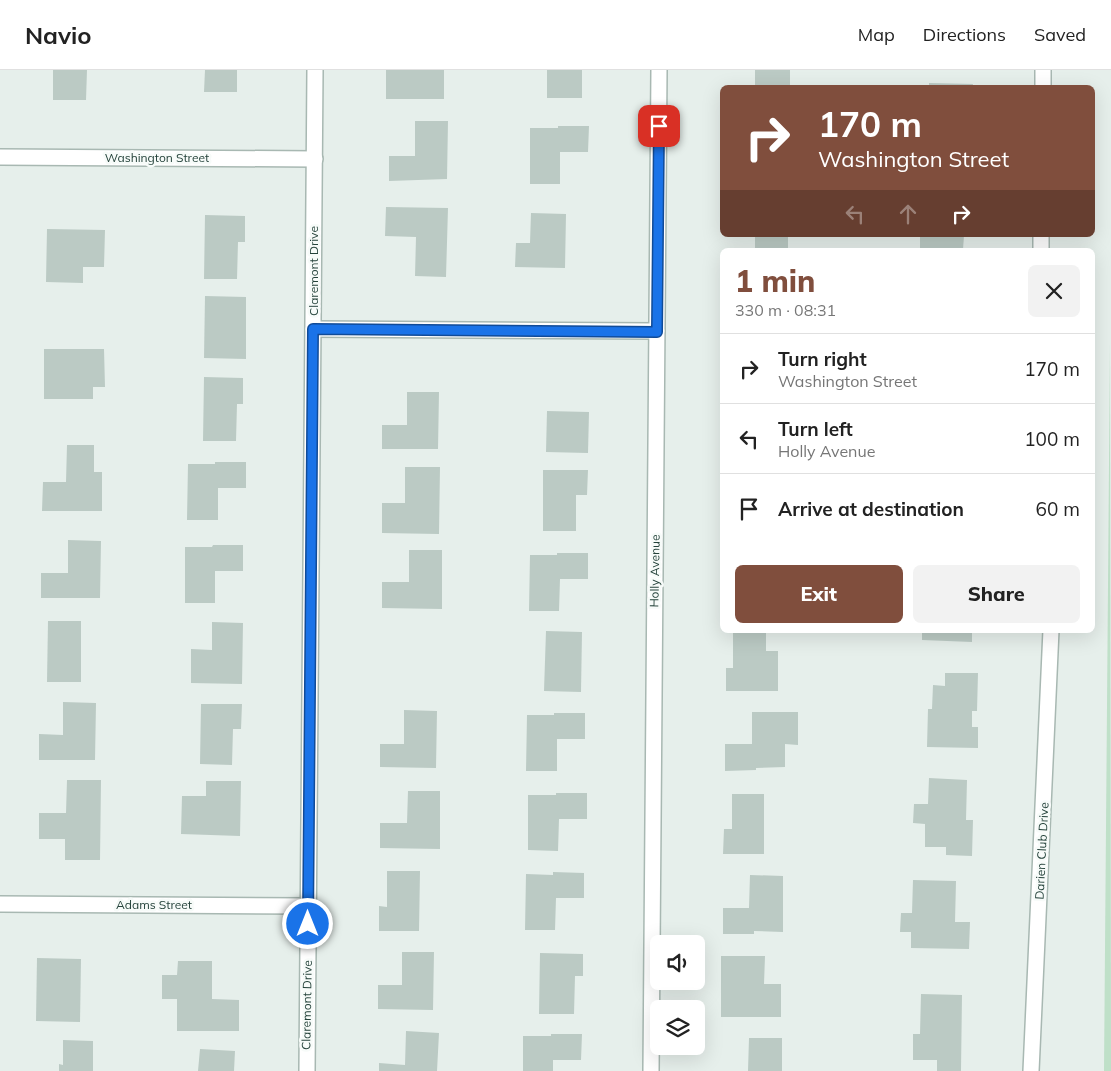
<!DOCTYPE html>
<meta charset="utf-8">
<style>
body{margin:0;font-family:Mulish,sans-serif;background:#f2f2f2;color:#222;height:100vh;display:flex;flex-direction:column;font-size:19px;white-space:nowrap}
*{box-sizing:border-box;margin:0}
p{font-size:16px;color:#767676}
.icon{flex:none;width:28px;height:28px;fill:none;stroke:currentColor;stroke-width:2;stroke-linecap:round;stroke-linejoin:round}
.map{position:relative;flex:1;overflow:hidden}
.drawer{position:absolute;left:720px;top:178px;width:375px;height:385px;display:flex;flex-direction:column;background:#fff;border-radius:8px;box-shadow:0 5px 20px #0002}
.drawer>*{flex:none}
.guide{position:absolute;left:720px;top:15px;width:375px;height:152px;border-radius:8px;box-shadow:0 5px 20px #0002;background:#804e3d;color:#fff;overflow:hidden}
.fabs{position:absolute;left:650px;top:865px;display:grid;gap:10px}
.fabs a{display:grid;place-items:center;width:55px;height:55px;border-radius:8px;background:#fff;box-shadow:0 5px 20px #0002;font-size:25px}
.pin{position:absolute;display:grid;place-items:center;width:42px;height:42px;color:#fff;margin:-21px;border-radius:10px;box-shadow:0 2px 8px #0006}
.me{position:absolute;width:55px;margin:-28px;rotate:0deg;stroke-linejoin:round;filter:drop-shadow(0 0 4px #0008)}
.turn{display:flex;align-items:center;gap:18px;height:105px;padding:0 15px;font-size:22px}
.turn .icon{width:65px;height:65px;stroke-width:2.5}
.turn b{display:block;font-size:35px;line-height:42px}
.lanes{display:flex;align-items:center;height:48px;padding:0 15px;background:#0003;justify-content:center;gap:25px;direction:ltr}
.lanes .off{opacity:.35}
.round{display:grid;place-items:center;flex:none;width:52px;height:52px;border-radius:8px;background:#f2f2f2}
.headline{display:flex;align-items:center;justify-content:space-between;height:85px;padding:0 15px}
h1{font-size:30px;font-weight:800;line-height:38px;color:#804e3d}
.action{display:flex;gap:10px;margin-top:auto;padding:10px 15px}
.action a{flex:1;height:58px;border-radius:8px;background:#804e3d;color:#fff;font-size:20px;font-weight:800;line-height:58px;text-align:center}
.action a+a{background:#f2f2f2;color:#222}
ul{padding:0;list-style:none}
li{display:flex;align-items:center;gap:15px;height:70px;padding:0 15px;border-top:1px solid #e0e0e0}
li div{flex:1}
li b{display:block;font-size:19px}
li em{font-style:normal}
header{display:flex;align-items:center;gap:30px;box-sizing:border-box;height:70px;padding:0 25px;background:#fff;border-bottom:1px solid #e0e0e0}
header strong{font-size:24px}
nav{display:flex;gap:28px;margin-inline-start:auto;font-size:18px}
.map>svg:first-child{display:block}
.green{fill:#bfe0c8}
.building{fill:#bbcac4}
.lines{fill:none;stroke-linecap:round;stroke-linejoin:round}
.minor-casing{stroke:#a8b8b2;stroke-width:18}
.minor{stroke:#fff;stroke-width:15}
.route-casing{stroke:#114b97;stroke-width:12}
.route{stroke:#1a73e8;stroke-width:9}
.labels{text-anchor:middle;stroke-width:5;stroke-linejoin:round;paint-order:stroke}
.street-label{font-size:12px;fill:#24423a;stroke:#f7fbf9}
</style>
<header>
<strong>Navio</strong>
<nav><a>Map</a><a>Directions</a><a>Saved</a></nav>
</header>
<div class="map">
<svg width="1111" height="1001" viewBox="0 0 1111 1001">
<rect width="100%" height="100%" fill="#e6efeb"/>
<polygon class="green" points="1110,272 1111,1001 1104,1001"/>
<g class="building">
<polygon points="53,0 87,0 86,30 53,30"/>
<polygon points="205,0 237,0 237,22 204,22"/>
<rect x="386" y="0" width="58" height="29"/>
<rect x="547" y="0" width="35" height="28"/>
<rect x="755" y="0" width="35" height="18"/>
<polygon points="929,13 973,14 972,18 929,18"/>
<polygon points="415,51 448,51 447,109 389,111 389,86 415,86"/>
<polygon points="558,56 589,56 588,82 560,82 560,114 530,114 530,58 558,58"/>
<polygon points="386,137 448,138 446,207 415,206 416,167 385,166"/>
<polygon points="531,143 566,144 565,198 515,197 516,173 530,173"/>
<polygon points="205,145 245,146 245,172 238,172 237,209 204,209"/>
<polygon points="47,159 105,160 104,197 83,197 83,213 46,212"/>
<rect x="755" y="165" width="33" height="15"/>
<polygon points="920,165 964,165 963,180 920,180"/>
<polygon points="205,226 246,227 246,289 204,288"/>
<polygon points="44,279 104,279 105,317 93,317 93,329 44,329"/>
<polygon points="204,307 243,308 243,334 237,334 236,371 203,371"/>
<polygon points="407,322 439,322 438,379 382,379 382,355 407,355"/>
<polygon points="547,341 589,342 588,383 546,382"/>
<polygon points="67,375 94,375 94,402 102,402 102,441 42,441 43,412 66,412"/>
<polygon points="215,392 246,392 246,418 218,418 218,450 187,450 188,394 215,394"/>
<polygon points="405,397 440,397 439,464 382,463 382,433 405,433"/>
<polygon points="543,400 588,400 587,425 576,425 576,461 543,461"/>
<polygon points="68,470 101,471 100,528 41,528 41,503 68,503"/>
<polygon points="213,475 243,475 243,501 215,501 215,533 185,533 185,477 212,477"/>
<polygon points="409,480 442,480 442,539 382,538 382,512 409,512"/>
<polygon points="557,483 588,483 588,509 560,509 559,541 529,541 530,485 557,485"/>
<polygon points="48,551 81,551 81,612 47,612"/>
<polygon points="212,552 243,553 242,614 191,613 191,579 212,580"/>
<polygon points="922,560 972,560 972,572 922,570"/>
<polygon points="546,561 582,562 581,622 544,621"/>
<polygon points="733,561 766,561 766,581 778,581 778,621 726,621 726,598 733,598"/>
<polygon points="945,603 978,603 977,641 972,641 972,657 978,657 978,678 927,677 928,639 932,639 933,615 945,616"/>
<polygon points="63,632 96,633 95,690 39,690 39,664 63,665"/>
<polygon points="201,634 242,634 241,659 233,659 232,695 200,694"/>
<polygon points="404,640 437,641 436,698 380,697 380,674 404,674"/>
<polygon points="752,642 798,642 798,675 785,674 785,697 756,698 756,700 725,701 725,674 752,674"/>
<polygon points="554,643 585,643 585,669 557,669 557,701 526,701 527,645 554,645"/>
<polygon points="929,708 967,710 966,750 973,750 972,786 946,785 946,777 925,777 925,754 913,753 914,734 928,734"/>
<polygon points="67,710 101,710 100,790 65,790 65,769 39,769 39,743 66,743"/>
<polygon points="206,711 241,711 240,766 181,764 182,726 206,726"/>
<polygon points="408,721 440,721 440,779 380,778 380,753 407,753"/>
<polygon points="556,723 587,723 587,749 559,749 558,781 528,780 528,725 556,725"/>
<polygon points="732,724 764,724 764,784 723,784 724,759 732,759"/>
<polygon points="387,801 420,801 419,861 379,861 379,836 387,837"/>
<polygon points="553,802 584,803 584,828 556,828 555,860 525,860 526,804 553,805"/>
<polygon points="750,805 783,806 783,862 754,861 754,864 723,864 723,838 749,838"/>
<polygon points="913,810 956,811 955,852 970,852 969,879 911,878 911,862 900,862 901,843 912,843"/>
<polygon points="402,882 434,882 433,940 378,939 378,915 402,915"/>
<polygon points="540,883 583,884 583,906 575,906 574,944 539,944"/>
<polygon points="721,886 765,886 764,914 781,914 781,947 721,947"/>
<polygon points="37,888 81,889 80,952 36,951"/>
<polygon points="178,891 212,891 212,929 239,930 239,961 177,961 177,929 162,929 162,905 177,905"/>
<polygon points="921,924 962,925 961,1001 937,1001 937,990 913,990 913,964 920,964"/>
<polygon points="406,961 439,963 437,1001 379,1001 379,993 405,995"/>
<polygon points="551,964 582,964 581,990 553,990 553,1001 523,1001 523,966 551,966"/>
<polygon points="749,968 782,968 782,1001 748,1001"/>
<polygon points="63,970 93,971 93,1001 59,1001 59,994 63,995"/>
<polygon points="200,979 235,981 234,1001 198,1001"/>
</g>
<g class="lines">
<defs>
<g id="minor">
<polyline points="1043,18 1043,0"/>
<polyline points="0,87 315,89"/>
<polyline points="1041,180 1041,165"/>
<polyline points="313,259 657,261"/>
<polyline points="0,834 308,836"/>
<polyline points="307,1001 315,0"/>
<polyline points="651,1001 659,0"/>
<polyline points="1031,1001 1051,560"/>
</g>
</defs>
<use href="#minor" class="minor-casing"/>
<use href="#minor" class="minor"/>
</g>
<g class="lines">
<defs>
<polyline id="route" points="308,854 313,259 657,262 659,56"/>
</defs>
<use href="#route" class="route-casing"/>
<use href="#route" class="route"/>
</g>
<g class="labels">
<g class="street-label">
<text x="157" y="92">Washington Street</text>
<text transform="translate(314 201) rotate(-90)" y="4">Claremont Drive</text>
<text transform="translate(655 501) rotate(-89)" y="4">Holly Avenue</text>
<text transform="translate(1042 781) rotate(-87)" y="4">Darien Club Drive</text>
<text x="154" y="839">Adams Street</text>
<text transform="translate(307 935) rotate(-89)" y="4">Claremont Drive</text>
</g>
</g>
</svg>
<div class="fabs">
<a><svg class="icon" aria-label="sound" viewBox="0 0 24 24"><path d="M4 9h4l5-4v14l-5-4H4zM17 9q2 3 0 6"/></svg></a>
<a><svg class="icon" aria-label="layers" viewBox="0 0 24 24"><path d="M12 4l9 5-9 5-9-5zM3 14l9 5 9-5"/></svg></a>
</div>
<div class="pin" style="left:659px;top:56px;background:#d93025"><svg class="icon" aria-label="arrive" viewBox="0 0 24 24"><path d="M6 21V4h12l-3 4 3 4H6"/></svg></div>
<svg class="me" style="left:308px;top:854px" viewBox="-20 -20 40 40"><circle r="17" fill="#1a73e8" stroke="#fff" stroke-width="3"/><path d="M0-11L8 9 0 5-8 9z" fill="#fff"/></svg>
<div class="guide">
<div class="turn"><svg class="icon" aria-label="right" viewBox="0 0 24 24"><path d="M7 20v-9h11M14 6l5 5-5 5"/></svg><div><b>170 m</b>Washington Street</div></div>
<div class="lanes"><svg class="icon off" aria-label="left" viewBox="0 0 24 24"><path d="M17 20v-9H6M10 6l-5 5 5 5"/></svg><svg class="icon off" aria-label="ahead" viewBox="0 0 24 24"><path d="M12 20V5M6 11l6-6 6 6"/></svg><svg class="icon" aria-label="right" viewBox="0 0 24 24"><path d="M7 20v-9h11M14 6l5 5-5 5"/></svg></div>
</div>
<section class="drawer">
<div class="headline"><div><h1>1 min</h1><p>330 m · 08:31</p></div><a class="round"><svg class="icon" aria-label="close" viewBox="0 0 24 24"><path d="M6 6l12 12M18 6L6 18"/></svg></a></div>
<ul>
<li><svg class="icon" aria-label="right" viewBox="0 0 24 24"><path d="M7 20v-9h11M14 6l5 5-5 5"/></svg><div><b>Turn right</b><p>Washington Street</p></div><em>170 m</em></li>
<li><svg class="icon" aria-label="left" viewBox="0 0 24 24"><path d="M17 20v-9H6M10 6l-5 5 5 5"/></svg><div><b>Turn left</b><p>Holly Avenue</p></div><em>100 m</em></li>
<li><svg class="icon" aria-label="arrive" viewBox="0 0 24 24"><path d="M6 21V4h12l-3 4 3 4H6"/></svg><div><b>Arrive at destination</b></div><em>60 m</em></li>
</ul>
<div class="action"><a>Exit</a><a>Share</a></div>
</section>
</div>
